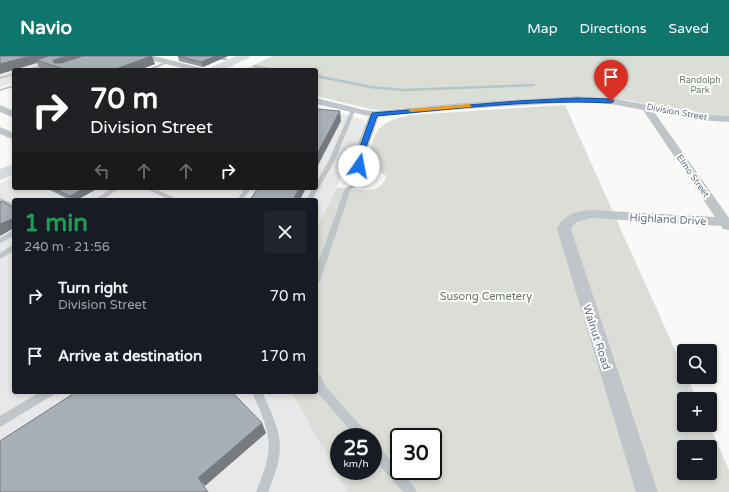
<!DOCTYPE html>
<meta charset="utf-8">
<style>
body{margin:0;font-family:"Varela Round",sans-serif;background:#20242c;color:#f1f3f6;height:100vh;display:flex;flex-direction:column;font-size:15px;white-space:nowrap}
*{box-sizing:border-box;margin:0}
p{font-size:13px;color:#9ea1a6}
.icon{flex:none;width:22px;height:22px;fill:none;stroke:currentColor;stroke-width:2;stroke-linecap:round;stroke-linejoin:round}
.map{position:relative;flex:1;overflow:hidden}
.sheet{position:absolute;left:12px;top:142px;width:306px;height:196px;display:flex;flex-direction:column;background:#171b24;border-radius:4px;box-shadow:0 2px 6px #0003}
.sheet>*{flex:none}
.hud{position:absolute;left:12px;top:12px;width:306px;height:122px;border-radius:4px;box-shadow:0 2px 6px #0003;background:#202124;color:#fff;overflow:hidden}
.fabs{position:absolute;left:677px;top:288px;display:grid;gap:8px}
.fabs a{display:grid;place-items:center;width:40px;height:40px;border-radius:4px;background:#171b24;box-shadow:0 2px 6px #0003;font-size:20px}
.speed{position:absolute;left:330px;top:372px;display:flex;gap:8px;font-size:20px;font-weight:700;text-align:center}
.speed>*{display:grid;place-content:center;width:52px;height:52px;border-radius:50%;background:#171b24;box-shadow:0 2px 6px #0003;line-height:1}
.speed small{font-size:10px;font-weight:400}
.speed .limit{border:2px solid #111;border-radius:6px;background:#fff;color:#111}
.pin{position:absolute;display:grid;place-items:center;width:34px;height:34px;color:#fff;margin:-41px -17px;border-radius:50% 50% 50% 0;rotate:-45deg;box-shadow:0 0 4px #0007}
.pin .icon{rotate:45deg}
.me{position:absolute;width:44px;margin:-22px;rotate:12deg;stroke-linejoin:round;filter:drop-shadow(0 0 3px #0008)}
.turn{display:flex;align-items:center;gap:14px;height:84px;padding:0 12px;font-size:18px}
.turn .icon{width:52px;height:52px;stroke-width:2.5}
.turn b{display:block;font-size:28px;line-height:34px}
.lanes{display:flex;align-items:center;height:38px;padding:0 12px;background:#0003;justify-content:center;gap:20px;direction:ltr}
.lanes .off{opacity:.35}
.round{display:grid;place-items:center;flex:none;width:42px;height:42px;border-radius:4px;background:#20242c}
.headline{display:flex;align-items:center;justify-content:space-between;height:68px;padding:0 12px}
h1{font-size:24px;font-weight:700;line-height:30px;color:#1e9e55}
ul{padding:0;list-style:none}
li{display:flex;align-items:center;gap:12px;height:60px;padding:0 12px}
li div{flex:1}
li b{display:block;font-size:15px}
li em{font-style:normal}
header{display:flex;align-items:center;gap:24px;box-sizing:border-box;height:56px;padding:0 20px;background:#0f766e;color:#fff}
header strong{font-size:19px}
nav{display:flex;gap:22px;margin-inline-start:auto;font-size:14px}
.map>svg:first-child{display:block}
.built{fill:#e7e8e9}
.green{fill:#daded7;fill-rule:evenodd}
.lines{fill:none;stroke-linecap:round;stroke-linejoin:round}
.stream{stroke:#b8c4c8;stroke-width:2.5}
.lane{fill:#c0c5c9;fill-rule:evenodd}
.street{fill:#c0c5c9;fill-rule:evenodd}
.primary{fill:#d6dbde;fill-rule:evenodd}
.wall{fill:#90979d}
.shaded-wall{fill:#767b80}
.building{fill:#a8b0b7;stroke:#767b80}
.route{fill:#1a73e8;stroke:#114b97}
.slow{fill:#f59e0b}
.labels{text-anchor:middle;stroke-width:4;stroke-linejoin:round;paint-order:stroke}
.far-park-label{font-size:9px;fill:#697965;stroke:#fff}
.far-street-label{font-size:9px;fill:#667681;stroke:#fff}
.street-label{font-size:11px;fill:#667681;stroke:#fff}
.park-label{font-size:11px;fill:#697965;stroke:#fff}
</style>
<header>
<strong>Navio</strong>
<nav><a>Map</a><a>Directions</a><a>Saved</a></nav>
</header>
<div class="map">
<svg width="729" height="436" viewBox="0 0 729 436">
<rect width="100%" height="100%" fill="#f9f9f8"/>
<g class="built">
<polygon points="0,0 97,0 53,14 14,14 14,26 0,31"/>
<polygon points="316,51 364,64 366,70 316,173 316,144 14,144 14,336 291,336 348,436 0,436 0,127 14,121 14,132 316,132"/>
</g>
<g class="green">
<polygon points="273,0 729,0 729,61 684,57 627,44 581,40 380,54 370,53 316,40 316,14 243,14"/>
<path d="M565,49L684,314V321H687L697,343H684V369H709L729,414V436H348L291,336H316V173L337,131C352,133 382,141 386,120L367,107C375,74 376,66 412,59ZM339,381H373V415H339ZM399,381H433V415H399ZM684,391H710V417H684Z"/>
</g>
<g class="lines">
<g class="stream">
<polyline points="215,2 226,3"/>
<polyline points="254,10 275,14"/>
<polyline points="316,20 371,31 403,34 534,29"/>
</g>
<g class="lane">
<polygon points="167,5 170,6 152,14 146,14"/>
<polygon points="49,6 50,8 31,14 25,14"/>
<polygon points="14,17 14,19 0,23 0,21"/>
<polygon points="14,29 14,31 0,35 0,33"/>
<polygon points="351,54 355,55 334,106 312,144 306,144 313,132 316,132 316,127 328,106"/>
<polygon points="366,123 368,124 368,126 351,133 320,225 316,228 316,213 345,132"/>
<polygon points="112,132 120,132 102,144 94,144"/>
<polygon points="144,132 153,132 179,144 170,144"/>
<polygon points="245,132 251,132 243,144 237,144"/>
<polygon points="0,142 14,148 14,153 0,147"/>
<polygon points="11,175 14,175 14,180 0,187 0,182"/>
<polygon points="11,190 14,190 14,195 0,203 0,197"/>
<polygon points="316,318 320,319 326,331 367,377 369,381 356,381 318,337 316,332"/>
<polygon points="40,336 54,336 53,339 0,371 0,360"/>
<path d="M252,336H262C282,379 287,391 268,436H256C275,390 272,381 252,336Z"/>
<polygon points="373,387 377,389 415,432 417,436 403,436 373,402"/>
</g>
<g class="street">
<polygon points="141,0 154,0 202,12 203,14 190,14 142,2"/>
<path d="M577,40L611,42L695,58L729,60V66L695,64L654,56L729,162V174L723,173L721,170L592,162L576,166L571,173L658,436H636L557,173C564,158 577,155 592,154L715,161L643,54L611,48L577,46L463,53L379,60L364,102L365,110L372,125L370,127H362C359,123 355,116 354,111C351,99 365,72 369,60L316,48V42L364,54L375,55L463,47Z"/>
<polygon points="0,49 14,55 14,62 0,56"/>
<polygon points="0,71 14,77 14,84 0,78"/>
</g>
<g class="primary">
<polygon points="236,0 250,0 249,2 223,14 208,14 210,12"/>
<polygon points="14,108 14,119 0,124 0,113"/>
</g>
</g>
<g class="wall">
<polygon points="0,0 155,8 139,14 44,14 40,13 37,7"/>
<polygon points="178,0 228,0 203,11 179,5"/>
<polygon points="48,132 98,132 77,144 70,144 50,134"/>
</g>
<g class="shaded-wall">
<polygon points="30,0 64,0 36,4 37,7 0,18 0,8"/>
<polygon points="67,0 94,0 60,12 53,6 54,4"/>
<polygon points="151,0 152,0 155,8 139,14 113,14"/>
<polygon points="216,0 228,0 203,11 201,6"/>
<polygon points="340,55 341,65 316,113 316,100"/>
<polygon points="85,132 98,132 77,144 72,144 70,140"/>
<polygon points="299,132 306,132 300,144 293,144"/>
<polygon points="14,162 14,172 0,180 0,168"/>
<polygon points="262,367 266,377 205,430 198,422"/>
</g>
<g class="building">
<polygon points="0,0 30,0 0,8"/>
<polygon points="49,0 67,0 54,4 53,6 55,7 61,7 83,0 151,0 113,14 67,14 36,4"/>
<polygon points="178,0 216,0 201,6"/>
<polygon points="316,53 340,55 316,100"/>
<polygon points="53,132 85,132 70,140"/>
<polygon points="258,132 299,132 293,144 250,144"/>
<polygon points="2,145 14,152 14,162 0,168 0,146"/>
<polygon points="76,336 232,336 262,367 198,422 208,436 0,436 0,385"/>
</g>
<path class="route" d="M577,42L611,43L614,45L611,47C533,43 454,53 377,60L362,102V110L359,112L355,110L356,102L372,57L518,45Z"/>
<polygon class="slow" points="469,48 471,50 471,51 411,56 408,54 411,53"/>
<g class="labels">
<g class="far-park-label">
<text x="700" y="27">Randolph<tspan x="700" dy="10">Park</tspan></text>
</g>
<g class="far-street-label">
<text transform="translate(677 56) rotate(10)" y="3">Division Street</text>
<text transform="translate(693 120) rotate(55)" y="3">Elmo Street</text>
</g>
<g class="street-label">
<text transform="translate(668 163) rotate(3)" y="4">Highland Drive</text>
<text transform="translate(597 281) rotate(72)" y="4">Walnut Road</text>
</g>
<g class="park-label">
<text x="486" y="244">Susong Cemetery</text>
</g>
</g>
</svg>
<div class="fabs">
<a><svg class="icon" aria-label="search" viewBox="0 0 24 24"><circle cx="10" cy="10" r="6"/><path d="M15 15l6 6"/></svg></a>
<a>+</a>
<a>−</a>
</div>
<div class="speed"><div>25<small>km/h</small></div><div class="limit">30</div></div>
<div class="pin" style="left:611px;top:45px;background:#d93025"><svg class="icon" aria-label="arrive" viewBox="0 0 24 24"><path d="M6 21V4h12l-3 4 3 4H6"/></svg></div>
<svg class="me" style="left:359px;top:110px" viewBox="-20 -20 40 40"><circle r="19" fill="#fff"/><path d="M0-13L10 11 0 6-10 11z" fill="#1a73e8"/></svg>
<div class="hud">
<div class="turn"><svg class="icon" aria-label="right" viewBox="0 0 24 24"><path d="M7 20v-9h11M14 6l5 5-5 5"/></svg><div><b>70 m</b>Division Street</div></div>
<div class="lanes"><svg class="icon off" aria-label="left" viewBox="0 0 24 24"><path d="M17 20v-9H6M10 6l-5 5 5 5"/></svg><svg class="icon off" aria-label="ahead" viewBox="0 0 24 24"><path d="M12 20V5M6 11l6-6 6 6"/></svg><svg class="icon off" aria-label="ahead" viewBox="0 0 24 24"><path d="M12 20V5M6 11l6-6 6 6"/></svg><svg class="icon" aria-label="right" viewBox="0 0 24 24"><path d="M7 20v-9h11M14 6l5 5-5 5"/></svg></div>
</div>
<section class="sheet">
<div class="headline"><div><h1>1 min</h1><p>240 m · 21:56</p></div><a class="round"><svg class="icon" aria-label="close" viewBox="0 0 24 24"><path d="M6 6l12 12M18 6L6 18"/></svg></a></div>
<ul>
<li><svg class="icon" aria-label="right" viewBox="0 0 24 24"><path d="M7 20v-9h11M14 6l5 5-5 5"/></svg><div><b>Turn right</b><p>Division Street</p></div><em>70 m</em></li>
<li><svg class="icon" aria-label="arrive" viewBox="0 0 24 24"><path d="M6 21V4h12l-3 4 3 4H6"/></svg><div><b>Arrive at destination</b></div><em>170 m</em></li>
</ul>
</section>
</div>
